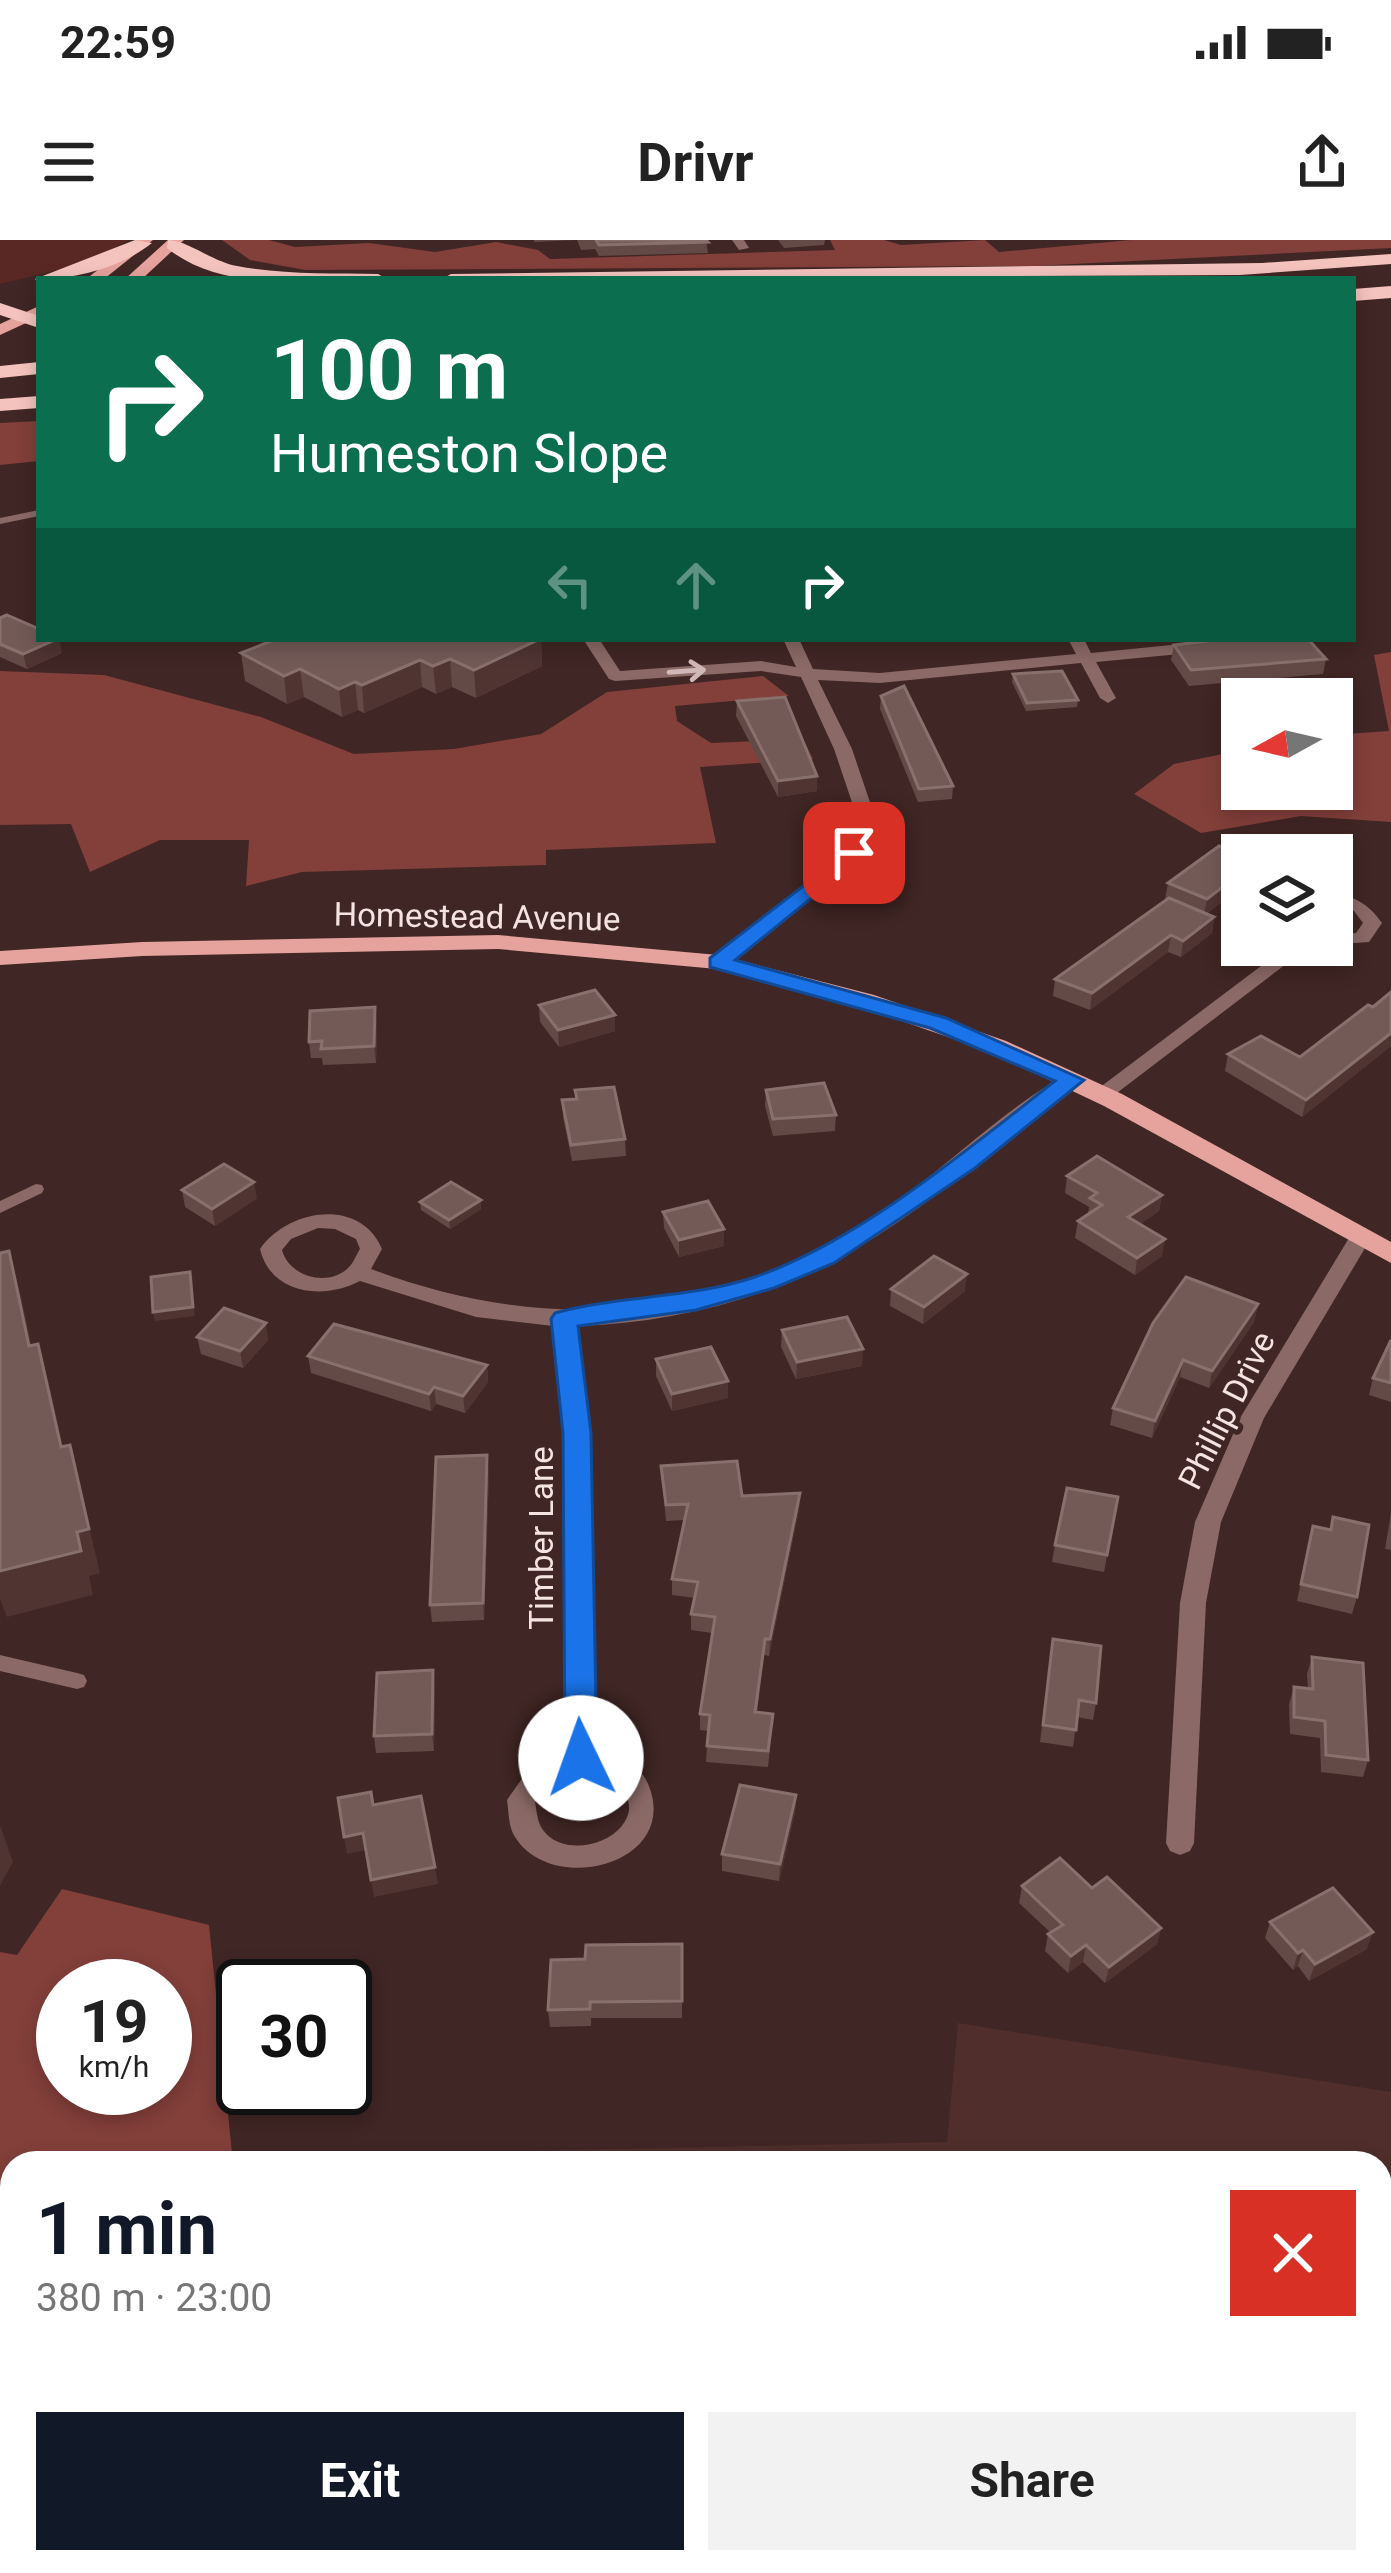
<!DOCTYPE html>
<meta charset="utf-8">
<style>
body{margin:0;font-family:Roboto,sans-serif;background:#f2f2f2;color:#222;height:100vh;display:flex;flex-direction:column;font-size:45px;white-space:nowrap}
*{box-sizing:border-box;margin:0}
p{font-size:39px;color:#767676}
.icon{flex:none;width:66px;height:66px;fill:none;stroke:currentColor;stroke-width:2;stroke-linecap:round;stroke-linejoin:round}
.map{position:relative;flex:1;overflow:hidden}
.sheet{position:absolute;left:0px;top:1911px;width:1392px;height:423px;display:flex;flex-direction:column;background:#fff;border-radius:36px 36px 0 0;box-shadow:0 6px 18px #0003}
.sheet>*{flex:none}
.top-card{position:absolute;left:36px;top:36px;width:1320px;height:366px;border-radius:0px;box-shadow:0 6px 18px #0003;background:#0b6e4f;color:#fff;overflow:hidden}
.needle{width:78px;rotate:262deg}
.tools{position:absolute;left:1221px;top:438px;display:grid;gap:24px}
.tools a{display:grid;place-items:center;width:132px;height:132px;border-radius:0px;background:#fff;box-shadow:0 6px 18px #0003;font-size:60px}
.speed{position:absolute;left:36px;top:1719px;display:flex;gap:24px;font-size:60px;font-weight:700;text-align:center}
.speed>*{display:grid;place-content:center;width:156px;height:156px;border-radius:50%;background:#fff;box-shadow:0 6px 18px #0003;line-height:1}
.speed small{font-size:30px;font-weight:400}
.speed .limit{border:6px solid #111;border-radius:18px;background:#fff;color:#111}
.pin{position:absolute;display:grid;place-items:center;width:102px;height:102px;color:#fff;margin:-51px;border-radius:24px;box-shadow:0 6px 18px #0006}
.me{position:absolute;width:132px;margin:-66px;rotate:357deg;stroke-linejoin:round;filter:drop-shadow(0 0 9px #0008)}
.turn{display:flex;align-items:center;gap:42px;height:252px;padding:0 36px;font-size:54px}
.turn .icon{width:156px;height:156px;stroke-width:2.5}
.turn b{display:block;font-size:84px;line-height:102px}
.lanes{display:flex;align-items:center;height:114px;padding:0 36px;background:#0003;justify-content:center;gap:60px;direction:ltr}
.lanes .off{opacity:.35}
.round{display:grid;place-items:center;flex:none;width:126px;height:126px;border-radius:0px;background:#f2f2f2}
.overview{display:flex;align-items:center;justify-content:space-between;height:204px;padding:0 36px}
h1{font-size:72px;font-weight:700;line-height:90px;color:#111827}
.primary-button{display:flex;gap:24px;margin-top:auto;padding:24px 36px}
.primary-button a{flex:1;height:138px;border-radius:0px;background:#111827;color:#fff;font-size:48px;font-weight:700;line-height:138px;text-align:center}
.primary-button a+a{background:#f2f2f2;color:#222}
.status{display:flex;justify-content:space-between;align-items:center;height:84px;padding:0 60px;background:#fff;direction:ltr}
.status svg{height:33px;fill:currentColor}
header{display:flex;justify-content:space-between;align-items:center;height:156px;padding:0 36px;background:#fff;font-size:54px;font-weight:700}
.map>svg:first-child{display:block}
.built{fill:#4f2e2b}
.green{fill:#592825}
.forest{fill:#833f3a;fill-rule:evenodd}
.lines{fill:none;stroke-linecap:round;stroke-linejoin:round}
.lane{fill:#8a6966;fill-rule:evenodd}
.street{fill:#8a6966;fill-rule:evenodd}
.primary{fill:#e6a29c;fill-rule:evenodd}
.highway{fill:#f5c3be;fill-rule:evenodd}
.wall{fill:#644a47}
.shaded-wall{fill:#4f3432}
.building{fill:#735a57;stroke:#88706d;stroke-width:3}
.oneway{stroke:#cfb8b6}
.route{fill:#1a73e8;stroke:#114b97;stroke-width:3}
.labels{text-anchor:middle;stroke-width:10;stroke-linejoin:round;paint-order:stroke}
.street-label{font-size:33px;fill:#f4e3e1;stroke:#402624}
</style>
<div class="status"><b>22:59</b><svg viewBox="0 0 49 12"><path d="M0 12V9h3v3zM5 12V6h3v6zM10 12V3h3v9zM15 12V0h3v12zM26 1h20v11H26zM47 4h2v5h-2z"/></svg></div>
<header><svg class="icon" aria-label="menu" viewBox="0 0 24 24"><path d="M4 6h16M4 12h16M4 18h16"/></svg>Drivr<svg class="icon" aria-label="share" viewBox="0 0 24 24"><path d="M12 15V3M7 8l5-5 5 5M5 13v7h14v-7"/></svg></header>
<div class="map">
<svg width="1391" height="2333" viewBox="0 0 1391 2333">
<rect width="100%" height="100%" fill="#402624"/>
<polygon class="built" points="958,1783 1391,1852 1391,2333 279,2333 278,2322 1380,2322 1380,1923 233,1923 233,1917 947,1902"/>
<polygon class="green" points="0,0 129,0 86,23 0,44"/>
<g class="forest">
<polygon points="222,0 269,0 295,7 369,3 435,12 496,2 538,10 550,19 835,10 830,0 884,0 901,5 985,0 999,12 1131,0 1391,0 1391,8 1034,26 305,30 250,20"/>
<polygon points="39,181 39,221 0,225 0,183"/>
<polygon points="1391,412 1391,582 1301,576 1201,593 1134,554 1174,524 1242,510 1242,549 1332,549 1332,495 1389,491 1374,415"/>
<polygon points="0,431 104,435 261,477 354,514 454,509 541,494 607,452 763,436 789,456 675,466 677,481 711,503 803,499 813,519 700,527 716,603 546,610 546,625 302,632 246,646 249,600 160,600 90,632 71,584 0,585"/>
<path d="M62,1649L209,1685L233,1923H12V2322H279L280,2333H0V1712L17,1715ZM165,1746V1848H63V1746Z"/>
</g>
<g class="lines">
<g class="lane">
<polygon points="39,270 39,276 0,284 0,278"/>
<polygon points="36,944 42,945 44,949 42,953 0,973 0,961"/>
<polygon points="0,1415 77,1433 84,1435 87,1441 84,1447 77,1449 0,1431"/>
</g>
<g class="street">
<polygon points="732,0 744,0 749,8 739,10"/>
<polygon points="583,399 599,399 620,431 761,421 796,427 783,399 799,399 813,429 880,433 1076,414 1068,399 1084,399 1091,413 1201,402 1209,407 1201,412 1096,422 1116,458 1108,463 1100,458 1081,423 880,443 818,440 852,509 878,586 860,617 718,728 711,726 711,718 847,610 860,586 834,509 801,437 761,431 615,441 609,439"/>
<path d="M1332,651C1356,658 1368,663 1382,683L1369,702L1325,705H1332V695L1356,693L1363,683L1354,671L1332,663Z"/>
<polygon points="1289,705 1311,705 1109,859 1095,859 1092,855 1095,851"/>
<path d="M1072,834L1082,840L1079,844C1005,897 936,962 857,1008C773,1058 674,1083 576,1086L589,1193L595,1508C621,1515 643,1524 651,1552C673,1626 551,1655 515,1597C508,1586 509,1572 507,1560L533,1523L567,1512L565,1193L553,1086L476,1077L360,1041C324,1060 271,1055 260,1009C288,969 360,957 382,1009L371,1029C572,1104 745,1074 916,947C954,919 1033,846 1072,834ZM318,988L335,989L356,999L360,1009C356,1015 354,1022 349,1027C329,1048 289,1037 282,1010L291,999ZM581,1529C608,1532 646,1557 621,1587C603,1608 560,1614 543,1590C537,1582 537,1572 535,1562L553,1539Z"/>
<polygon points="1360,991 1371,998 1264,1178 1221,1282 1206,1363 1194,1603 1190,1611 1180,1615 1170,1611 1166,1603 1180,1363 1195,1282 1240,1178 1349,998"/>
</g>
<g class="primary">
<polygon points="137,0 153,0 104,39 86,39"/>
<polygon points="168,0 184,0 142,39 125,39"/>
<polygon points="39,66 39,77 0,95 0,84"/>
<polygon points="498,695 718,715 874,755 1006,801 1122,854 1391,1002 1391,1023 1104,866 988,811 856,765 717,729 498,709 142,716 0,725 0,711 142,702"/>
</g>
<g class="highway">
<path d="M135,0L152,3C122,27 77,39 39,39V43L35,39Z"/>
<path d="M168,0C187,0 213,22 237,26C283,35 331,33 378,34L387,39C316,39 225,55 167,8Z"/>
<polygon points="1391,14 1391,24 1240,35 442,39 451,34 1262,23"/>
<polygon points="1391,46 1391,58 1353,61 1353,49"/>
<polygon points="0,63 39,76 39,88 0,75"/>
<polygon points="39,122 39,134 0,138 0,126"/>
<polygon points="39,156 39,168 0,171 0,159"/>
</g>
</g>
<g class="wall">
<polygon points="534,0 576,0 534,2"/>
<polygon points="577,0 706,0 708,13 599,16 595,9 581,10"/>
<polygon points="778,0 825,0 824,5 784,8"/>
<polygon points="0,378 62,413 27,429 0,417"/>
<polygon points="260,399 541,399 542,426 476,458 452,447 436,454 422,447 364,473 358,470 342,477 304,457 287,464 245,441 241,413 267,403"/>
<polygon points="1158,399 1212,399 1160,402"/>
<polygon points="1174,405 1326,419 1323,434 1189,446 1171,420"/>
<polygon points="1013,434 1078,460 1077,467 1026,471 1012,442"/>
<polygon points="881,456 953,546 952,559 918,562 880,469"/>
<polygon points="737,461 817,536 817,551 778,557 736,476"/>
<polygon points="1242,615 1242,646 1206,674 1214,677 1212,693 1181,717 1168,712 1090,770 1053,756 1055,739 1167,660 1165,659 1168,643"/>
<polygon points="1391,752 1391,806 1302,877 1225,831 1228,814 1300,817 1373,767"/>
<polygon points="539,765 615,775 615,791 559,807 540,782"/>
<polygon points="377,784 376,823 323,825 322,818 311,818 309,802"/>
<polygon points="575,850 625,899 626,916 572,921 563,877 562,860 576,859"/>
<polygon points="766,850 836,875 835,891 773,896 765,866"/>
<polygon points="1067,936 1162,955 1159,971 1140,984 1162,1016 1135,1035 1075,998 1078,981 1088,974 1089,967 1065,953"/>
<polygon points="182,950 257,958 215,986 185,967"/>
<polygon points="481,960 481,969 450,989 421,970 420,962"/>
<polygon points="663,972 724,1006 679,1017 664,988"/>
<polygon points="891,1049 965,1051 923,1084 890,1066"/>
<polygon points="1258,1064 1254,1082 1209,1148 1180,1137 1152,1198 1110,1185 1113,1168"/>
<polygon points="782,1090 862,1126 796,1139 781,1107"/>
<polygon points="197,1097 268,1100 243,1128 201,1114"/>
<polygon points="1391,1100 1391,1162 1369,1155 1373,1138"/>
<polygon points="308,1116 487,1125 488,1142 465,1173 436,1164 431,1171 311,1133"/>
<polygon points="656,1119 728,1158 672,1171 656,1136"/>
<polygon points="661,1226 742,1256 800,1253 799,1269 769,1416 764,1415 757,1473 772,1490 768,1527 706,1522 708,1491 700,1490 700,1474 712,1393 691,1390 691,1374 695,1358 672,1355 672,1339 684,1280 666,1281"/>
<polygon points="489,1232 484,1380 432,1382 430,1365"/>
<polygon points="1118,1257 1104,1332 1052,1322 1055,1305"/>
<polygon points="1391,1273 1391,1310 1385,1309"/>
<polygon points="1333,1277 1357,1357 1352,1374 1297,1361 1313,1286 1330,1290"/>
<polygon points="1053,1399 1096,1463 1093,1480 1077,1477 1073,1507 1040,1502"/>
<polygon points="1312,1417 1368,1520 1363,1537 1321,1532 1320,1498 1290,1494 1289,1464 1294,1447 1308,1449 1307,1434"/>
<polygon points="435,1448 434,1511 376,1513 374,1496"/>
<polygon points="796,1555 795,1572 779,1641 722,1631 722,1614"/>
<polygon points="1022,1646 1092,1648 1161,1688 1157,1704 1105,1743 1083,1722 1068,1733 1045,1711 1048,1694 1051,1693 1019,1663"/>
<polygon points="1270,1682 1367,1709 1309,1741 1298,1726 1293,1730 1265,1698"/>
<polygon points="682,1704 682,1778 591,1778 591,1786 550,1787 548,1770 585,1719"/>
</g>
<g class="shaded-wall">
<polygon points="59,399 62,413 27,429 23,414"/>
<polygon points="541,399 542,426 476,458 474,430"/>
<polygon points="450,419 452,447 436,454 433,426"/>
<polygon points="420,420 422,447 364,473 362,445"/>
<polygon points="300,429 304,457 287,464 284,436"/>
<polygon points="355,442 358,470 342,477 339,449"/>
<polygon points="817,536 817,551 778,557 778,541"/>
<polygon points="1242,632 1242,646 1204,675 1207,659"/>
<polygon points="1214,677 1212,693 1181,717 1183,701"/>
<polygon points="1171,695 1168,712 1090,770 1092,753"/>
<polygon points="375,767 377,784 376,823 374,806"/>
<polygon points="615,775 615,791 559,807 558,790"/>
<polygon points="1391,793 1391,806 1302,877 1306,860"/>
<polygon points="254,942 257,958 215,986 212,969"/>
<polygon points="1162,955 1159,971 1126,994 1128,977"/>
<polygon points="481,960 481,969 450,989 449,980"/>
<polygon points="724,989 724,1006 679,1017 679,1000"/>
<polygon points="1165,999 1162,1016 1135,1035 1137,1018"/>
<polygon points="9,1011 21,1056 41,1150 29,1106"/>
<polygon points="190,1032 195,1076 155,1081 153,1072"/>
<polygon points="967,1034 965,1051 923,1084 924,1067"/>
<polygon points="1258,1064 1254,1082 1209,1148 1212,1131"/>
<polygon points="266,1083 268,1100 243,1128 240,1111"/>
<polygon points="38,1104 50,1148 73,1252 61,1207"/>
<polygon points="863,1109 862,1126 796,1139 797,1122"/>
<polygon points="1183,1120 1180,1137 1152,1198 1155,1181"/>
<polygon points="487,1125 488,1142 465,1173 463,1156"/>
<polygon points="728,1141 728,1158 672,1171 672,1154"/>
<polygon points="434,1147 436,1164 431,1171 429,1154"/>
<polygon points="70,1205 100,1333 89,1336 93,1355 7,1377 0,1359 0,1331 77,1292"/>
<polygon points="487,1215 489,1232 484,1380 483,1363"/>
<polygon points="800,1253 799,1269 769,1416 770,1399"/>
<polygon points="433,1430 435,1448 434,1511 432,1494"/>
<polygon points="796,1555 795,1572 779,1641 780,1624"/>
<polygon points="0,1585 13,1622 0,1646"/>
<polygon points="363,1593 366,1610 347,1614 344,1597"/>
<polygon points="435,1627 438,1644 374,1657 371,1640"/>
<polygon points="1161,1688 1157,1704 1105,1743 1109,1727"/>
<polygon points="1373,1692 1367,1709 1309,1741 1315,1724"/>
<polygon points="1086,1705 1083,1722 1068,1733 1071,1716"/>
<polygon points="1303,1710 1298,1726 1293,1730 1298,1713"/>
</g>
<g class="building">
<polygon points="596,0 706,0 708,2 599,5"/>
<polygon points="7,375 39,389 39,399 57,399 23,414 0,404 0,378"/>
<polygon points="276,399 540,399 474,430 450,419 433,426 420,420 362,445 355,442 339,449 300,429 284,436 241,413"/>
<polygon points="1224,399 1308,399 1326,419 1191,430 1174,405"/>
<polygon points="1062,431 1078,460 1027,463 1013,434"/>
<polygon points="904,446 953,546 919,549 881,456"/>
<polygon points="785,457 817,536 778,541 737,461"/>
<polygon points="1219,606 1242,615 1242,632 1207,659 1168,643"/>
<polygon points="1169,658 1214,677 1183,701 1171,695 1092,753 1055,739"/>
<polygon points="595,750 615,775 558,790 539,765"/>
<polygon points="1391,752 1391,793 1306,860 1228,814 1261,796 1300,817 1368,765 1373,767"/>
<polygon points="375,767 374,806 321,809 322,801 309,802 310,771"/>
<polygon points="824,843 836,875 773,879 766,850"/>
<polygon points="614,847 625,899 571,905 562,860 577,859 575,850"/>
<polygon points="1097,916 1162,955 1128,977 1165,999 1137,1018 1078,981 1102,965 1090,958 1097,953 1067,936"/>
<polygon points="224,924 254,942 212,969 182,950"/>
<polygon points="451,942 481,960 449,980 420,962"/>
<polygon points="708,961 724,989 679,1000 663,972"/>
<polygon points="9,1011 29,1106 38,1104 61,1207 70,1205 89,1289 77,1292 81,1311 0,1331 0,1013"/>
<polygon points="934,1016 967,1034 924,1067 891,1049"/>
<polygon points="190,1032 193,1067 153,1072 151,1037"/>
<polygon points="1186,1037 1258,1064 1212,1131 1183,1120 1155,1181 1113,1168 1153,1083"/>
<polygon points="224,1068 266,1083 240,1111 197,1097"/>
<polygon points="847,1077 863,1109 797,1122 782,1090"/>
<polygon points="334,1084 487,1125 463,1156 434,1147 429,1154 308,1116"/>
<polygon points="1391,1100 1391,1143 1373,1138"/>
<polygon points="711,1107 728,1141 672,1154 656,1119"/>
<polygon points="487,1215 483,1363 430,1365 436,1217"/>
<polygon points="737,1221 742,1256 800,1253 770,1399 765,1399 755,1472 773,1474 768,1511 707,1506 710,1475 700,1474 715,1377 691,1374 698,1342 672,1339 688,1264 666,1265 661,1226"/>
<polygon points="1067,1248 1118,1257 1107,1315 1055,1305"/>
<polygon points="1333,1277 1369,1285 1357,1357 1301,1344 1313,1286 1331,1290"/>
<polygon points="1053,1399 1101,1406 1096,1463 1079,1460 1076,1490 1043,1485"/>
<polygon points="1312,1417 1363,1423 1368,1520 1326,1515 1325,1481 1294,1477 1294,1447 1313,1449"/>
<polygon points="433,1430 432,1494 374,1496 377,1433"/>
<polygon points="740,1545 796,1555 780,1624 722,1614"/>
<polygon points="371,1552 373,1565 421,1556 435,1627 371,1640 363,1593 344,1597 338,1558"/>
<polygon points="1060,1618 1092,1648 1107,1637 1161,1688 1109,1727 1086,1705 1071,1716 1048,1694 1063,1685 1022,1646"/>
<polygon points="1333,1648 1373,1692 1315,1724 1303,1710 1298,1713 1270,1682"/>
<polygon points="682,1704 682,1761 590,1762 590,1769 548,1770 551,1720 585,1719 586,1705"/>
</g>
<defs><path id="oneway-shaft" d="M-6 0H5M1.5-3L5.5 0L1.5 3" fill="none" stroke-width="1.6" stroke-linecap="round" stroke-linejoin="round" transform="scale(3)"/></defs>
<use class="oneway" href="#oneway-shaft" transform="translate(687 431) rotate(-4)"/>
<path class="route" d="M854,607L861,609V618L735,720L946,778L1084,840L975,928L834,1023L774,1048L696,1070L578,1086L591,1193L597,1518L592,1527L581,1531L570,1527L565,1518L563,1193L551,1079L555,1073C620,1055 689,1059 755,1037C859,1001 968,909 1055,841L930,788L710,727V718Z"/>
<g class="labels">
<g class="street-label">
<text transform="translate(477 676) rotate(1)" y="12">Homestead Avenue</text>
<text transform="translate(1226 1170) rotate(-63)" y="12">Phillip Drive</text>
<text transform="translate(541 1298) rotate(-90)" y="12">Timber Lane</text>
</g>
</g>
</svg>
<div class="tools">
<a><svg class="needle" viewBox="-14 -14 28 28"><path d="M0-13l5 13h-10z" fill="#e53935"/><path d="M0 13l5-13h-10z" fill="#767676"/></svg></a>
<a><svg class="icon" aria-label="layers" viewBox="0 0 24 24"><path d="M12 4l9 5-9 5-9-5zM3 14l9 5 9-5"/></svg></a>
</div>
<div class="speed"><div>19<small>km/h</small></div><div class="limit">30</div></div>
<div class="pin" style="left:854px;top:613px;background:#d93025"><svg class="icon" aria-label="arrive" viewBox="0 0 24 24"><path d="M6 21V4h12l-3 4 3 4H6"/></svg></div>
<svg class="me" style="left:581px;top:1518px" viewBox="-20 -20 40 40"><circle r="19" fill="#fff"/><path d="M0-13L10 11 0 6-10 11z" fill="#1a73e8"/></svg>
<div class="top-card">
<div class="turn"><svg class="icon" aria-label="right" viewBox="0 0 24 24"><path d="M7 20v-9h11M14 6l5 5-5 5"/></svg><div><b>100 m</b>Humeston Slope</div></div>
<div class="lanes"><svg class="icon off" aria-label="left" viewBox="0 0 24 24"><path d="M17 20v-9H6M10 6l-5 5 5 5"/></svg><svg class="icon off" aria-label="ahead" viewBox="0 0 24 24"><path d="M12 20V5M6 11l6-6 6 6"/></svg><svg class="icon" aria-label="right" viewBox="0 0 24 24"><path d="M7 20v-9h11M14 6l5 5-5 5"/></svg></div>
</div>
<section class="sheet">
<div class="overview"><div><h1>1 min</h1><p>380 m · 23:00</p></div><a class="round" style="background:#d93025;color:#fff"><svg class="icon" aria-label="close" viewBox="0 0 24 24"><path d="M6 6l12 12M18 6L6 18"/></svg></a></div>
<div class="primary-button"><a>Exit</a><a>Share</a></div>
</section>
</div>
